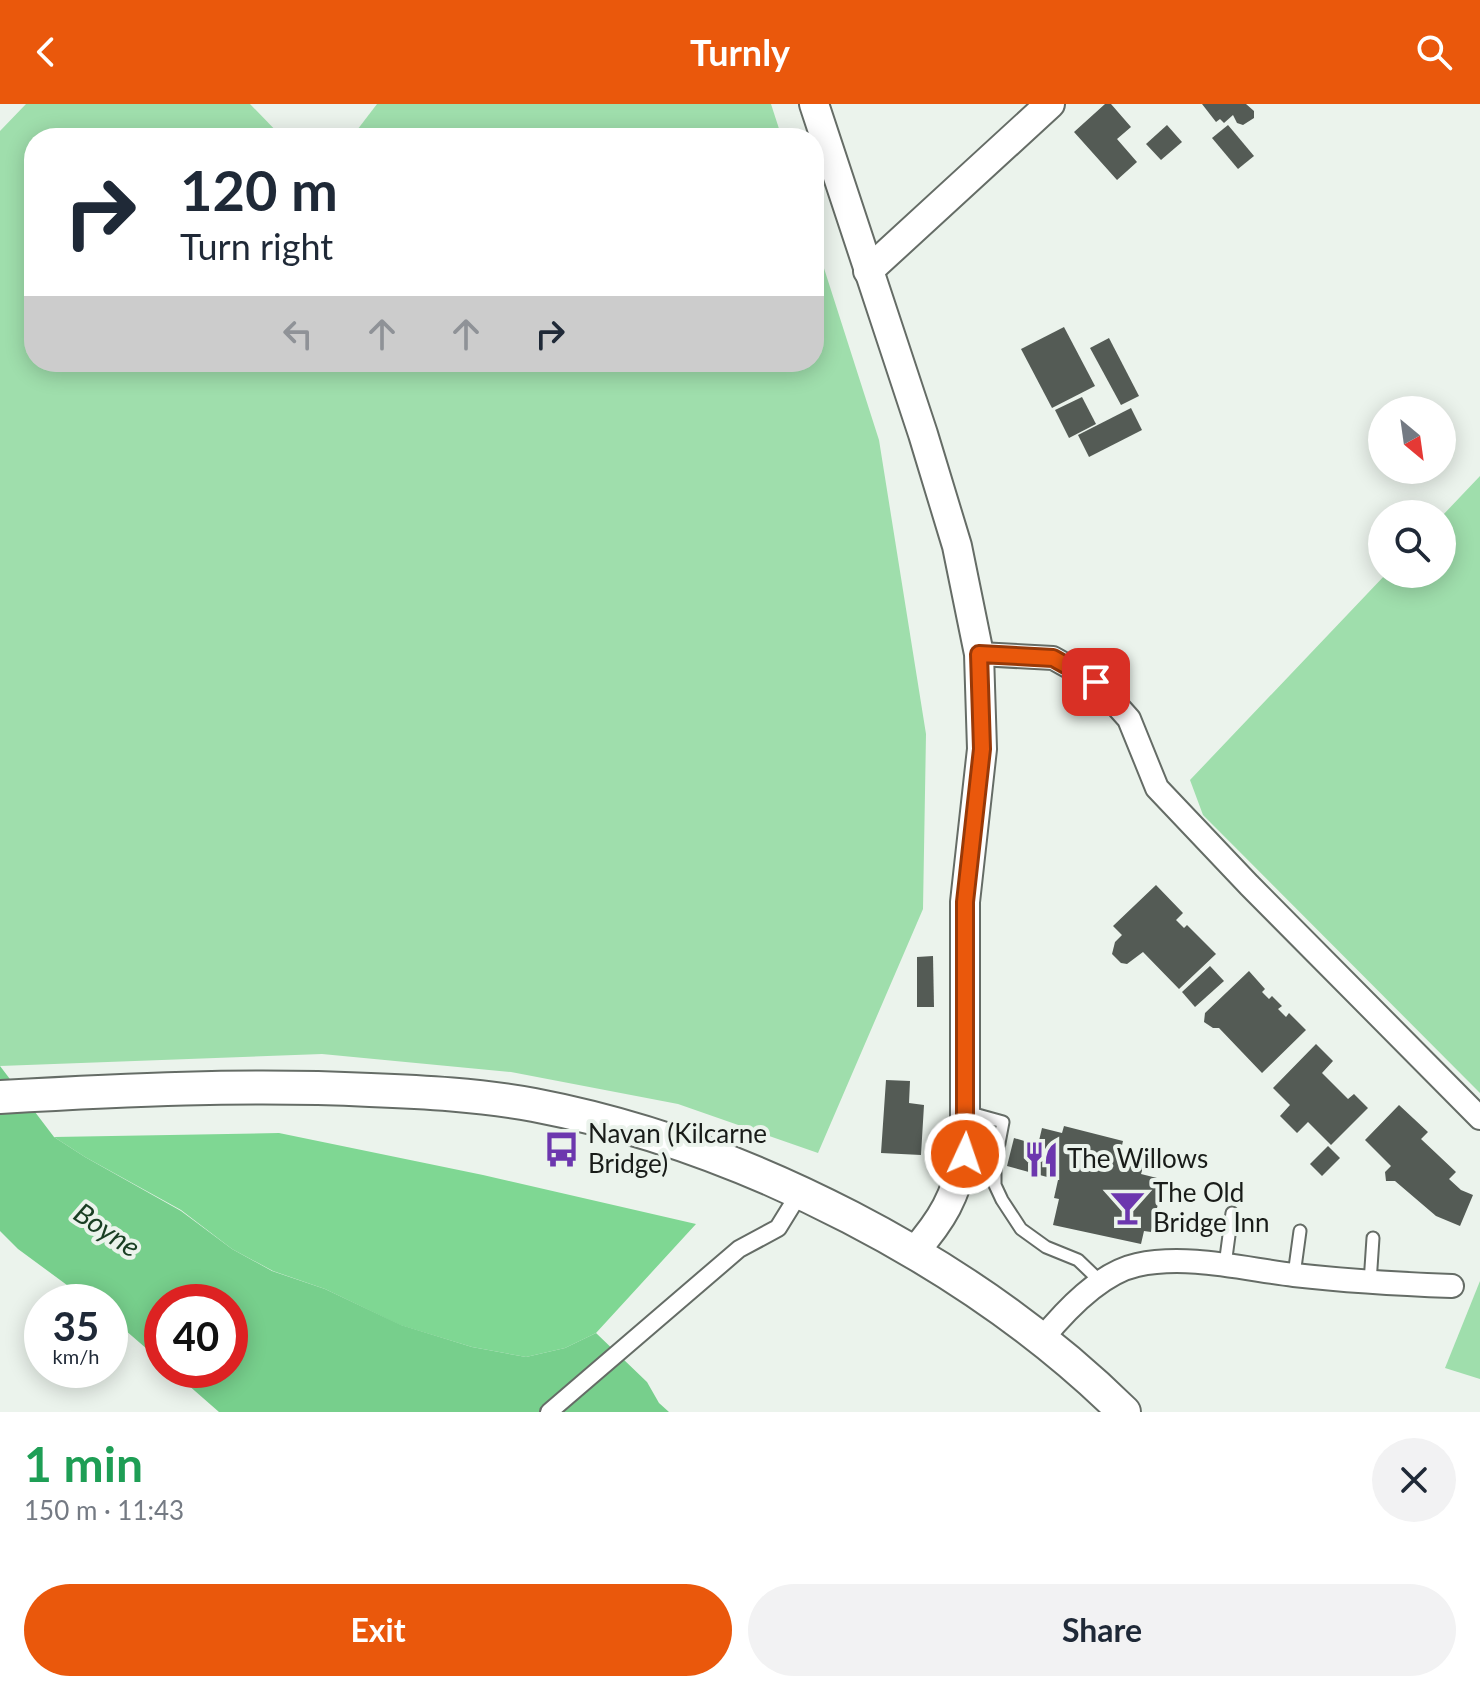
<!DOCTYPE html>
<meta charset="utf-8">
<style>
body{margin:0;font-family:Lato,sans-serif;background:#f2f2f3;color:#1f2937;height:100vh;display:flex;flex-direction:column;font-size:30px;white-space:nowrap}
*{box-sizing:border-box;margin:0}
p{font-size:26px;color:#747a83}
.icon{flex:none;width:44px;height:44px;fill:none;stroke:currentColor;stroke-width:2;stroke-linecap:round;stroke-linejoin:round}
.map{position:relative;height:1308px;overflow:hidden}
.sheet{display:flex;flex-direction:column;background:#fff;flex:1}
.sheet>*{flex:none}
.hud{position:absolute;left:24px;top:24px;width:800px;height:244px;border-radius:32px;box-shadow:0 4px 20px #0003;background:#fff;color:#1f2937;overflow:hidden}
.needle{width:52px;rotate:151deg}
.controls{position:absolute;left:1368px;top:292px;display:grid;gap:16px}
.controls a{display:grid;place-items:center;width:88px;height:88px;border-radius:50%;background:#fff;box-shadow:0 4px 20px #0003;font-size:40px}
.speed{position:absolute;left:24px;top:1180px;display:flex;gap:16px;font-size:40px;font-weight:700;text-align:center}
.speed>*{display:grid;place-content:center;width:104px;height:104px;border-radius:50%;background:#fff;box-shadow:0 4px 20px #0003;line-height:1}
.speed small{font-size:20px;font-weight:400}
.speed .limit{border:12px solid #d22;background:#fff;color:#111}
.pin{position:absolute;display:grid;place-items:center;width:68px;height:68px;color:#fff;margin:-34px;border-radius:16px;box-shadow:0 4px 12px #0006}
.me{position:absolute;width:88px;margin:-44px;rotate:3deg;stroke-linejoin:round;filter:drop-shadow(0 0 6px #0008)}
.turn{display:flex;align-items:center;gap:28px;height:168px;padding:0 24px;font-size:36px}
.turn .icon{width:104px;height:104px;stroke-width:2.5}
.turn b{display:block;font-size:56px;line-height:68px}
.lanes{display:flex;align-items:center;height:76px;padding:0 24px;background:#0003;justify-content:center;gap:40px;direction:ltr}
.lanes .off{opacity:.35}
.round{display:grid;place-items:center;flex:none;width:84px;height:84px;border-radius:42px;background:#f2f2f3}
.summary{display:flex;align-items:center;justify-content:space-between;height:136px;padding:0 24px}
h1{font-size:48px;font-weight:700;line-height:60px;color:#1e9e55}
.primary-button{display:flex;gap:16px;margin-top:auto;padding:16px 24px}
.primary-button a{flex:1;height:92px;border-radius:48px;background:#ea580c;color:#fff;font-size:32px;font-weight:700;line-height:92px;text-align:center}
.primary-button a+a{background:#f2f2f3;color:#1f2937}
header{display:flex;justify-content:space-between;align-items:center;height:104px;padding:0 24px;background:#ea580c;color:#fff;font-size:36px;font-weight:700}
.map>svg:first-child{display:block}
.green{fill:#9fdeac}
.forest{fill:#7fd793}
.water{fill:#77cf8c}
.building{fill:#545b55}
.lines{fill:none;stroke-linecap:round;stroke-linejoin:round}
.service-casing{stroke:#656c66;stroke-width:15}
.pedestrian-casing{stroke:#656c66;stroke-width:20}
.minor-casing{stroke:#656c66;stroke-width:26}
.tertiary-casing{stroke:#656c66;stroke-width:32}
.secondary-casing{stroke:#656c66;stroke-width:36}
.service{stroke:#fff;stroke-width:11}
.pedestrian{stroke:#fff;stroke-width:16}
.minor{stroke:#fff;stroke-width:22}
.tertiary{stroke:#fff;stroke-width:28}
.secondary{stroke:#fff;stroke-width:32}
.route-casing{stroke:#983908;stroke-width:20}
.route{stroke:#ea580c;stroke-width:14}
.labels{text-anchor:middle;stroke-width:8;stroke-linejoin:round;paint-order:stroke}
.poi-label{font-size:26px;fill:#191c19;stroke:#ebf3ec;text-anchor:start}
.water-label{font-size:28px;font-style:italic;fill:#193e23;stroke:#ebf3ec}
</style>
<header><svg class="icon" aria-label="back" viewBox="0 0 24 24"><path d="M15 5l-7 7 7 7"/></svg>Turnly<svg class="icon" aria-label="search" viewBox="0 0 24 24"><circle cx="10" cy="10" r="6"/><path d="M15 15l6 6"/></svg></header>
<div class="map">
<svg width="1480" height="1308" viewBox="0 0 1480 1308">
<rect width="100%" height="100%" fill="#ebf3ec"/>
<g class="green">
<polygon points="26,0 250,0 283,34 34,34 34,258 814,258 814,133 879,336 926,630 923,805 818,1049 678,1000 511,968 322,950 0,962 0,27"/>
<polygon points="377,0 771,0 782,34 351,34"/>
<polygon points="1480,372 1480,989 1203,711 1190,676 1386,470 1442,470 1442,412"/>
<polygon points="1480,1177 1480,1275 1445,1264"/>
</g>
<polygon class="forest" points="279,1029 483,1071 696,1120 596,1229 565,1244 526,1253 472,1243 400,1221 325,1185 273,1167 232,1145 181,1106 85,1053 54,1033"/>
<polygon class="water" points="0,962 54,1033 85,1053 181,1107 232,1145 272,1167 325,1185 401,1221 472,1243 526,1253 565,1244 596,1229 647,1278 659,1299 669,1308 219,1308 171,1266 230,1266 230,1198 162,1198 162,1258 110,1213 110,1198 90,1198 18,1145 0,1127"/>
<g class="building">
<polygon points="1105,0 1111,0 1131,23 1117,35 1137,58 1117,76 1074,28"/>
<polygon points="1202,0 1246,0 1254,7 1254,14 1243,21 1237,19 1233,11 1224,19 1220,15 1216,18"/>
<polygon points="1167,21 1182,38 1161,56 1146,40"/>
<polygon points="1228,21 1254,52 1238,65 1212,34"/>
<polygon points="1064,223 1095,282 1052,304 1021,245"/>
<polygon points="1109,234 1139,292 1121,301 1090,244"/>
<polygon points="1082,293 1096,320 1069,334 1055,306"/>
<polygon points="1131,304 1142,326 1089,353 1078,331"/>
<polygon points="1156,781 1183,809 1176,816 1184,824 1187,821 1216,850 1179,885 1143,848 1127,860 1121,859 1112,850 1115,838 1122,831 1113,822"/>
<polygon points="933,852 934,903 917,903 917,853"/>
<polygon points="1210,862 1224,877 1195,903 1182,888"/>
<polygon points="1249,867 1265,885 1262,888 1269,895 1272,892 1282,902 1278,905 1286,913 1289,909 1306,926 1262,969 1219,924 1213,924 1204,918 1205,909"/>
<polygon points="1316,940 1333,957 1322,969 1348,995 1354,990 1368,1004 1331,1041 1308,1018 1297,1029 1280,1012 1290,1001 1273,984"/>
<polygon points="886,976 910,977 909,999 924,1001 921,1051 881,1049"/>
<polygon points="1399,1001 1428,1028 1421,1035 1456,1068 1449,1075 1461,1086 1473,1091 1460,1122 1436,1112 1395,1077 1386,1077 1385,1068 1391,1062 1365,1036"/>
<polygon points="1064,1022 1123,1037 1119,1054 1144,1060 1141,1070 1161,1075 1156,1095 1159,1096 1151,1128 1144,1127 1141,1140 1053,1121 1059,1095 1054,1094 1058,1076 1007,1062 1014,1034 1038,1041 1042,1024 1062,1029"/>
<polygon points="1328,1042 1340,1054 1322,1072 1310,1060"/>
</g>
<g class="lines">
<defs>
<g id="service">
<polyline points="967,1008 1003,1018 995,1060 995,1081 1002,1096 1021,1125 1046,1143 1078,1156 1101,1178"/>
<polyline points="1225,1161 1232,1109"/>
<polyline points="1294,1171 1300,1127"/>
<polyline points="1370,1179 1373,1134"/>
</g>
<polyline id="pedestrian" points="549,1308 739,1145 778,1124 799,1090"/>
<g id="minor">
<polyline points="979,550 1053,554 1096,578 1129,615 1157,684 1249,781 1480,1014"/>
<path d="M1042,1235C1065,1207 1100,1169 1137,1161C1187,1150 1244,1165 1294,1171C1347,1177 1399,1180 1452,1182"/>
</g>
<g id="tertiary">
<path d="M814,0L923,330L957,442L979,550L982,645L965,798V1050C955,1093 943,1115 914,1148"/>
<polyline points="868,167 1050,0"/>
</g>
<path id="secondary" d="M0,993C124,986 246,980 370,986C424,988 480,991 534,1001C743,1041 972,1158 1124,1308"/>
</defs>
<use href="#service" class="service-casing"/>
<use href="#pedestrian" class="pedestrian-casing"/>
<use href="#minor" class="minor-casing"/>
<use href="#tertiary" class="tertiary-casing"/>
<use href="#secondary" class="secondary-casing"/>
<use href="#service" class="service"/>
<use href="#pedestrian" class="pedestrian"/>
<use href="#minor" class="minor"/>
<use href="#tertiary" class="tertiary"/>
<use href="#secondary" class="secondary"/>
</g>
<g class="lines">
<defs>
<polyline id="route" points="965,1050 965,798 982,645 979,550 1053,554 1096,578"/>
</defs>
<use href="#route" class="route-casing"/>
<use href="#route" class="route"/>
</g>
<defs>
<symbol id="bus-bare" viewBox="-9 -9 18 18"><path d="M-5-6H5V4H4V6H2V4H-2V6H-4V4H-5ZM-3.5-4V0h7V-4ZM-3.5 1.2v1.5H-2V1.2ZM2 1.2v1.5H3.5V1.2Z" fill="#6c37ae" stroke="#ebf3ec" stroke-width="2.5" paint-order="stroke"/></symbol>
<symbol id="restaurant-bare" viewBox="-9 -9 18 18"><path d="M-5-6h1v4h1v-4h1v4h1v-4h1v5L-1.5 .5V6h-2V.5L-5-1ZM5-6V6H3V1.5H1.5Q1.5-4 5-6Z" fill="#6c37ae" stroke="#ebf3ec" stroke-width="2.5" paint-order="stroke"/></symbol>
<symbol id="bar-bare" viewBox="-9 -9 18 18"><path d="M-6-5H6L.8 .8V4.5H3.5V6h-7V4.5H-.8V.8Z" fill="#6c37ae" stroke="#ebf3ec" stroke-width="2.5" paint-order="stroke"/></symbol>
</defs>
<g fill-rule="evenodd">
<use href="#bus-bare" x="536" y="1020" width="51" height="51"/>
<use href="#restaurant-bare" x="1016" y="1030" width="51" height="51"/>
<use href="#bar-bare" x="1102" y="1078" width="51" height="51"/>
</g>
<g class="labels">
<g class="poi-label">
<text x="588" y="1039">Navan (Kilcarne<tspan x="588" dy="30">Bridge)</tspan></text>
<text x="1067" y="1064">The Willows</text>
<text x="1153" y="1098">The Old<tspan x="1153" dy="30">Bridge Inn</tspan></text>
</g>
<g class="water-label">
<text transform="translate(107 1126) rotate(34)" y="10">Boyne</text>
</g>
</g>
</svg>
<div class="controls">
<a><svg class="needle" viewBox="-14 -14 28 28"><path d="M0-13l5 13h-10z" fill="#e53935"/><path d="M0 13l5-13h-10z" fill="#747a83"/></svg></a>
<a><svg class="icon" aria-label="search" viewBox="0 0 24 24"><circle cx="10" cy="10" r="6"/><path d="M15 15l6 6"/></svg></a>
</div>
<div class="speed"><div>35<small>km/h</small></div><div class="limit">40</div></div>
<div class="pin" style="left:1096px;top:578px;background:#d93025"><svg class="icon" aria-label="arrive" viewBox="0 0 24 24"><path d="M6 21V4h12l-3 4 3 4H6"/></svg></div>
<svg class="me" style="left:965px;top:1050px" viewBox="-20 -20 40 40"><circle r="17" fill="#ea580c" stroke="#fff" stroke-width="3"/><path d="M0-11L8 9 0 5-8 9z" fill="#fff"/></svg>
<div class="hud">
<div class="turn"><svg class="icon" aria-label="right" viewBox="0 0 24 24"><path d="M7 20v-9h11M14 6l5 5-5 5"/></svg><div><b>120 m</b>Turn right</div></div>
<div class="lanes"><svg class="icon off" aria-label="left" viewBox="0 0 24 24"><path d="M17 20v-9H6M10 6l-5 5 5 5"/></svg><svg class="icon off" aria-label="ahead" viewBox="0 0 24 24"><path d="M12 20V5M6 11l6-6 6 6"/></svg><svg class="icon off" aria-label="ahead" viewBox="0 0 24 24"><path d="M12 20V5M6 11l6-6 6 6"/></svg><svg class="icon" aria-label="right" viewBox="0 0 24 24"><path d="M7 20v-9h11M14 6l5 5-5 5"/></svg></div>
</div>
</div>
<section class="sheet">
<div class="summary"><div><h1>1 min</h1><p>150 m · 11:43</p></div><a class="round"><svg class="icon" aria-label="close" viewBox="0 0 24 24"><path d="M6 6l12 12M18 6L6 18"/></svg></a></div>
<div class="primary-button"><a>Exit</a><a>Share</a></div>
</section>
